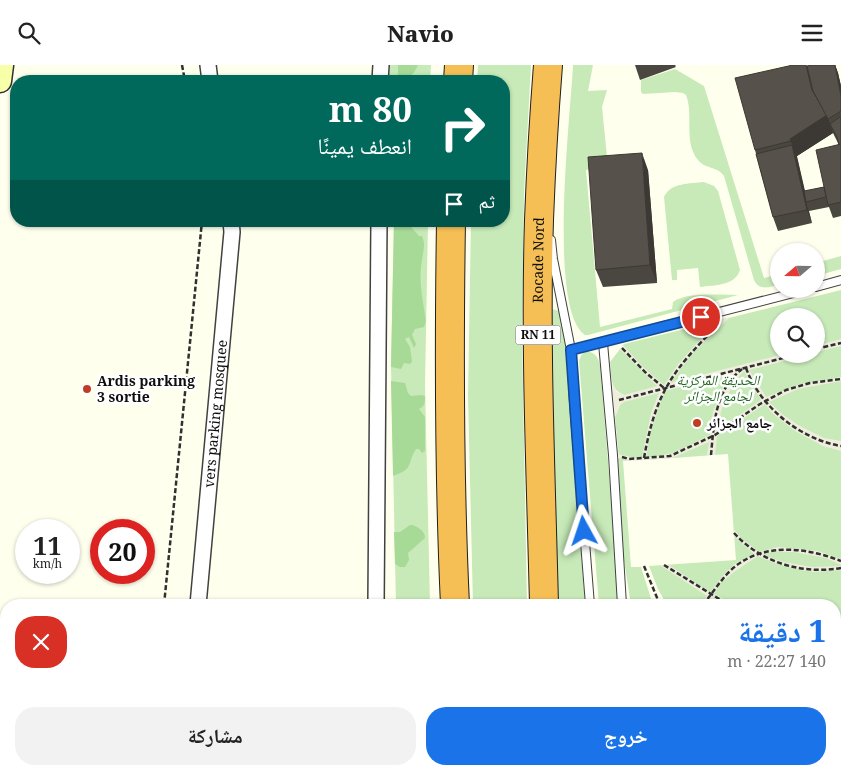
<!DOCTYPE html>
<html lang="ar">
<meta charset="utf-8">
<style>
body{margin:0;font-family:"Noto Serif","Noto Naskh Arabic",serif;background:#f2f2f2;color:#222;direction:rtl;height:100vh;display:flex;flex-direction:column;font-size:19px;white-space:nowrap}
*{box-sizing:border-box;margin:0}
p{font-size:16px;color:#767676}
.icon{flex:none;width:28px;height:28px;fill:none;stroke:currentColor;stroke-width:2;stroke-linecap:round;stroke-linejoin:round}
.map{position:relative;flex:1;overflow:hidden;direction:ltr}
.details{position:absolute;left:0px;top:534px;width:841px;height:176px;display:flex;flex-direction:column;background:#fff;border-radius:20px 20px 0 0;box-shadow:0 1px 4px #0004;direction:rtl}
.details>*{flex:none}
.guide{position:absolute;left:10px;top:10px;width:500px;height:152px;border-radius:20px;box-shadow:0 1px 4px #0004;direction:rtl;background:#00695c;color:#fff;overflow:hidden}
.needle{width:32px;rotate:250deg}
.fabs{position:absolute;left:770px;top:178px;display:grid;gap:10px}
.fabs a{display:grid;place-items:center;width:55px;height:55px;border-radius:50%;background:#fff;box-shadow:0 1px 4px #0004;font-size:25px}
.speed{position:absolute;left:15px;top:454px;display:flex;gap:10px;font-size:25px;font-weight:700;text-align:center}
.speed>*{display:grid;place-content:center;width:65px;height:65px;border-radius:50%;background:#fff;box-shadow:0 1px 4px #0004;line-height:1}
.speed small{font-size:12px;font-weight:400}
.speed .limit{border:8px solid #d22;background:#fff;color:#111}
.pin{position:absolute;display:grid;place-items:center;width:42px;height:42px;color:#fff;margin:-21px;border:2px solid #fff;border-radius:50%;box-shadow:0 1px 5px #0007}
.me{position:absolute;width:55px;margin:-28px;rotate:355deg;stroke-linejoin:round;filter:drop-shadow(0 0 4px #0008)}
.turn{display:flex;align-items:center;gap:18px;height:105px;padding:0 15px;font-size:22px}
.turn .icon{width:65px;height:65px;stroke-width:2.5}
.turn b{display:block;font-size:35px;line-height:42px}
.then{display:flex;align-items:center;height:48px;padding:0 15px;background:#0003;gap:10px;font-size:19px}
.round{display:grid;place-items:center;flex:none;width:52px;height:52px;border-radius:20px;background:#f2f2f2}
.headline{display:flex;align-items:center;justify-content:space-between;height:85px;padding:0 15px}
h1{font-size:30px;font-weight:800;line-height:38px;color:#1a73e8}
.primary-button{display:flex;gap:10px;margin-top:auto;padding:10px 15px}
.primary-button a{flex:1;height:58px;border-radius:20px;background:#1a73e8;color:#fff;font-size:20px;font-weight:800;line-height:58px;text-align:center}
.primary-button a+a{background:#f2f2f2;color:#222}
header{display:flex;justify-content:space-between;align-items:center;height:65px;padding:0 15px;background:#fff;font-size:22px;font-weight:800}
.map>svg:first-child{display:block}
.green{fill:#c7eab8;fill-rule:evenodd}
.forest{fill:#a7da97}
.plaza{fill:#efeedd;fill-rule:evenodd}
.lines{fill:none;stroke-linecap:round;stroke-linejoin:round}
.lane-casing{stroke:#414141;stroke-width:10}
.street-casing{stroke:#414141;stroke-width:18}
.secondary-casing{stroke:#303030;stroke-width:25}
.highway-casing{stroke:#1f1f1f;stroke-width:30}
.path{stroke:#303030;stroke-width:2.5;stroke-dasharray:5 2.5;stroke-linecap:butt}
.lane{stroke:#fff;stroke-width:8}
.street{stroke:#fff;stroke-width:15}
.secondary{stroke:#f7ffa9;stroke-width:22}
.highway{stroke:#f5bf56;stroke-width:28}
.wall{fill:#4a4640;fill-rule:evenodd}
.shaded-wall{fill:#3c3934}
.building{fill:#56514a;stroke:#3c3934}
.route-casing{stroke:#114b97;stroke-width:12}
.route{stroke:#1a73e8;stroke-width:9}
.poi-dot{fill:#bf3d24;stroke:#fff;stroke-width:2}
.labels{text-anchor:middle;stroke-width:5;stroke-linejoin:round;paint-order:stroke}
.shield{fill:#fff;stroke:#565656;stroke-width:1}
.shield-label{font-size:12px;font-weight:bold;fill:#0e0e0e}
.street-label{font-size:14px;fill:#0e0e0e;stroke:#fff}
.park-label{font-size:14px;font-style:italic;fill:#1d661d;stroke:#fff}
.poi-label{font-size:14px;font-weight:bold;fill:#0e0e0e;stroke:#fff;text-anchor:start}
</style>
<header><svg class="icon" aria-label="menu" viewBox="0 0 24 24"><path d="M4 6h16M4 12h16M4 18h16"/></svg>Navio<svg class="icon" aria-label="search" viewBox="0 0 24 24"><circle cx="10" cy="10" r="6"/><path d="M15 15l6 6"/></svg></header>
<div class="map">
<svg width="841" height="709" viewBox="0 0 841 709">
<rect width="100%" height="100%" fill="#ffe"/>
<g class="green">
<polygon points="387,0 431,0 430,16 387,16"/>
<polygon points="478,0 531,0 524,127 522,271 527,540 473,540 468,331 471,156 504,156 504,16 477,16"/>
<path d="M573,0H593L588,26L607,25L602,42L608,102L586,105L600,262L672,244L673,237C686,227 721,230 738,230L588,270H585C547,245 571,46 573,0Z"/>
<path d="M675,4L704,21L764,213L779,209V220C769,222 759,226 754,215L724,111C717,101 705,104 698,95C683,77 694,50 686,30L683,28L675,27L643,29L641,27V15Z"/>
<path d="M704,117L714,121L718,126L740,205C735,221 714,220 700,222L698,203L677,205V215H672L664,132C671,117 690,119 704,117Z"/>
<polygon points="394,156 428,156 425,320 430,540 396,540 391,302"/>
<polygon points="841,191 841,204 816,211 816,198"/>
<path d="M841,225V640L835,642V540H667L658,524L649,501L736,495L728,389L646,395L642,394L623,396L631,502H641L653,540H631L623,489L616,401V395L619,393L615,352L624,330C609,324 612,311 610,297L624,279ZM779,251H816V289H779Z"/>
<polygon points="552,244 559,246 565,278 585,540 558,540 551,269"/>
<path d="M590,287C597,289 598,294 600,300L618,517V531L615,540H599L579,296C581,290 583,286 590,287Z"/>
<polygon points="0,650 3,650 6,653 6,667 2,671 0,671"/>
<polygon points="412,704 440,704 440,709 413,709"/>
<polygon points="479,704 534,704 535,709 480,709"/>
<polygon points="566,704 604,704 605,709 566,709"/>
</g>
<g class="forest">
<path d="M398,0H418C414,9 408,16 398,16Z"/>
<path d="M394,156H406L419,171H422C426,179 423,187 422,195C418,215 423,236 426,256L424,262L415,264L412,270L416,279L414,283L409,272L405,274L410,282L412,297L410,299L404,298L401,304L391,302Z"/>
<path d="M391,316L405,318L408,328L411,331L421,330L425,331C425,338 425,341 419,344L425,352V386L422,388L419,384H416C406,400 415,403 393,411Z"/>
<path d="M410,460H413C419,463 425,466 425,473L408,488L409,495L405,502H400L395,499L394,467H400Z"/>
</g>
<g class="plaza">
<path d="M730,252L692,289L670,318L784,289H811L749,305L766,332L801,319L841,312V316L798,324L769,337L782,349L798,360L824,373L841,376V386L823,381L795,366L772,348L765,339L717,371L715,390H707L709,377L672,393L629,396L619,393L618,389L635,393L642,392L651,348L659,328L624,337L619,341L615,352L612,318L617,327L624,330L657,321L620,284L623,280L643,302L664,320L679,298L698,277L722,254ZM744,306L761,335L718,365L721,346L725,336L735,315ZM728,310L713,347L710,370L673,388L646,393L651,364L665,326Z"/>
<polygon points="841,274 841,281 816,287 816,281"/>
<polygon points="733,463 742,474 759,487 778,482 818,486 841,494 841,500 826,493 794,487 773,487 764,489 767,491 783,497 812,502 841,501 841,505 815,507 801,505 774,498 758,491 734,507 721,518 714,529 734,540 724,540 711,533 706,540 701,540 707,531 660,500 669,500 710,527 726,507 736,498 754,489 736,473 734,471"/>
<polygon points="841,650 841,700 835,701 835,652"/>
</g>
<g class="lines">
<defs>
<g id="lane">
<polyline points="551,175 553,194 571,285 574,338 590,540"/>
<polyline points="816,222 841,215"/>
<polyline points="603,278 613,390 622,540"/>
<polyline points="571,285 809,224"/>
<polyline points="604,704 605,709"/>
<polyline points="577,709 577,704"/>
</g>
<g id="street">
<polyline points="208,0 210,16"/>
<polyline points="380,16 381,0"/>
<path id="s1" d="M198,540L232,167L231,156"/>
<polyline points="376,540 379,156"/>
<polyline points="835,680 841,679"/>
<polyline points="182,709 183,704"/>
<polyline points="375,709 375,704"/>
</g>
<polyline id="secondary" points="0,16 2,0"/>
<g id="highway">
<polyline points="458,16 459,0"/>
<path d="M451,156C449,284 449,412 455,540"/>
<path id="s2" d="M544,540C541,412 535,283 539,155C541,103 544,51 548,0"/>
<polyline points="464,704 464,709"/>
<polyline points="551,704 552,709"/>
</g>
</defs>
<use href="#lane" class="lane-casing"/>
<use href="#street" class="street-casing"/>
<use href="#secondary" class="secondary-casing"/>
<use href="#highway" class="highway-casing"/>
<g class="path">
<polyline points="182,0 185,16"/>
<polyline points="622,283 645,307 664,323"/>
<polyline points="816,284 841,278"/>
<path d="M746,303C760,342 800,374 841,381"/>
<polyline points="619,335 799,289"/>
<path d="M711,390C714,358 715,325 742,304"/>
<polyline points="622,392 629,394 670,391 715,370 760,339 786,325 810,318 841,314"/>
<path d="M644,393C656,326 673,305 720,258"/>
<path d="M734,468C760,497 802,510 841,503"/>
<polyline points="664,500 729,540"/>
<polyline points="644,501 660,540"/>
<polyline points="164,540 202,156"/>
<path d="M703,540C711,530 718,519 727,509C757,477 803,481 841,496"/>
<polyline points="835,572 841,570"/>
<polyline points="835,585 841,587"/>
<polyline points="148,709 148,704"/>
</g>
<use href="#lane" class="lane"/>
<use href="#street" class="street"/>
<use href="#secondary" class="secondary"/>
<use href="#highway" class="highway"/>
</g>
<g class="wall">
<polygon points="635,0 676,0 675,1 676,2 640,15"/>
<path d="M807,0V1L812,0H835L838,8L841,21V151L833,153L829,142L809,146L812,158L778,166L773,152L755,85ZM833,68L839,80L824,122L805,126L797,91Z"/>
<polygon points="648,105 657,218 603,222 596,205"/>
</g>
<g class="shaded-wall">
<polygon points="835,0 838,8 841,21 841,31"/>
<polygon points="827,50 833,68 797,91 797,93 790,74"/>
<polygon points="792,80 797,93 807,136 806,137 812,158 807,145"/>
<polygon points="642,88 648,105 657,218 650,200"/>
</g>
<g class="building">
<polygon points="793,0 806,0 812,25 827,50 790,74 791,76 755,85 735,13"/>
<polygon points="812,0 835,0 841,31 841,46 828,54 813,26 807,1"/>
<polygon points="840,52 841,54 841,79 839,80 837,72 830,59"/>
<polygon points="841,79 841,137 828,140 816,85"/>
<polygon points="792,80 807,145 773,152 756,89"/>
<polygon points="642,88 650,200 596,205 588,92"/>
<polygon points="824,122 826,132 806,137 804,126"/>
<polygon points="835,683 841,683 841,709 637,709 636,704 835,704"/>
</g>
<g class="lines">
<defs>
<polyline id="route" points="584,466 571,285 701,252"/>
</defs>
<use href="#route" class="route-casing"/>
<use href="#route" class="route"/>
</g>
<g class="poi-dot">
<circle cx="87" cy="324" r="5"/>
<circle cx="697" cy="358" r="5"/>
</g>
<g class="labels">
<rect class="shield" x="515.5" y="260.5" width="45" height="19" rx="4"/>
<g class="shield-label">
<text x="538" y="274">RN 11</text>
</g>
<g class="street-label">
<text dy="5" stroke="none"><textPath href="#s2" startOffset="345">Rocade Nord</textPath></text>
<text dy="5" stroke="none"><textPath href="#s1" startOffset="192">vers parking mosquee</textPath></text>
</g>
<g class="park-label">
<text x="718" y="320">الحديقة المركزية<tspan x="718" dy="16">لجامع الجزائر</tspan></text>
</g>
<g class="poi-label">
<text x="97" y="321">Ardis parking<tspan x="97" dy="16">3 sortie</tspan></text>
<text x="707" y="363">جامع الجزائر</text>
</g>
</g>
</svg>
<div class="fabs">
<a><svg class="needle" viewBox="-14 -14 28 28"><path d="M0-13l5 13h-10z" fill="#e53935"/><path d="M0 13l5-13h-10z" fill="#767676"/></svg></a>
<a><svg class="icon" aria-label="search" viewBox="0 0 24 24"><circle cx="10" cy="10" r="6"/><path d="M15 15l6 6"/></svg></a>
</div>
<div class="speed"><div>11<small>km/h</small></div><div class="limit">20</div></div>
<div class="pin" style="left:701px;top:252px;background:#d93025"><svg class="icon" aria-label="arrive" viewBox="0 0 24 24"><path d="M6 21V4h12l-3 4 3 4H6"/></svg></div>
<svg class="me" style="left:584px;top:466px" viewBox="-20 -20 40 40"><path d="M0-17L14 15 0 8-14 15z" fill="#1a73e8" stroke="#fff" stroke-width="4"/></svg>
<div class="guide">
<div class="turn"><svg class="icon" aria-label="right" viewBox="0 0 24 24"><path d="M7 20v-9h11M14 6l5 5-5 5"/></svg><div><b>80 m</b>انعطف يمينًا</div></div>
<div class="then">ثم<svg class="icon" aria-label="arrive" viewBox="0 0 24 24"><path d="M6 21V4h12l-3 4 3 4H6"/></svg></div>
</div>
<section class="details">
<div class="headline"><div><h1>1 دقيقة</h1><p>140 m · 22:27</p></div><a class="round" style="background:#d93025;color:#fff"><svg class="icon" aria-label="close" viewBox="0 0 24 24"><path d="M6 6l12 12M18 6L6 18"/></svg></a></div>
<div class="primary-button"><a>خروج</a><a>مشاركة</a></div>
</section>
</div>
